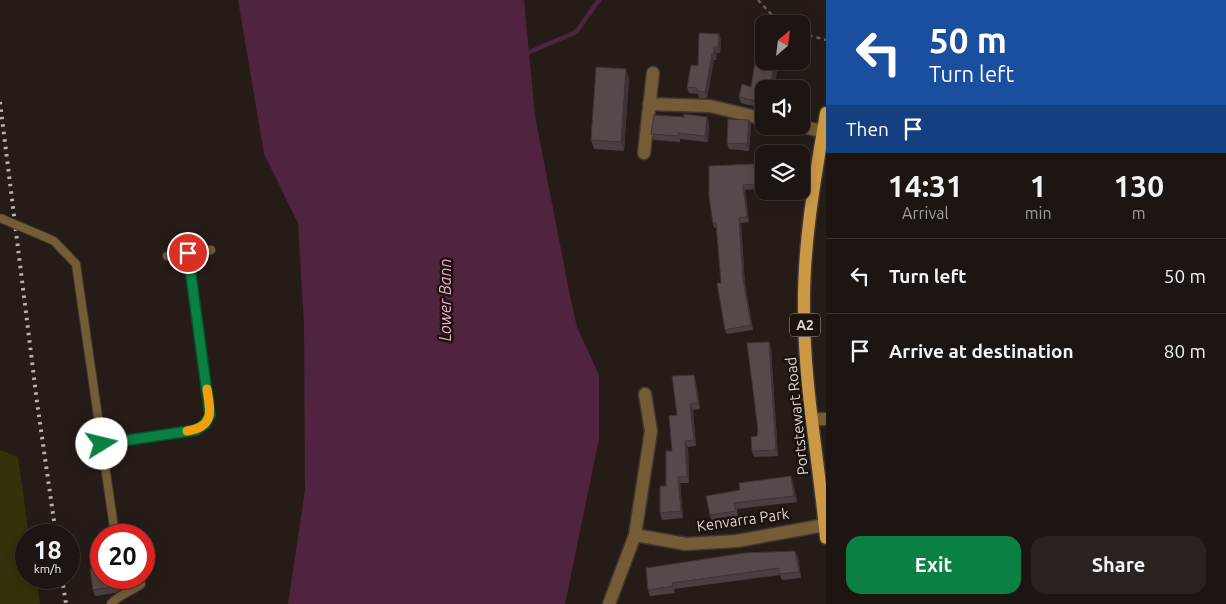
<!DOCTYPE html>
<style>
body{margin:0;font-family:Ubuntu,sans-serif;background:#29221f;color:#f1f3f6;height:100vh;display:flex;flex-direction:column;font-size:19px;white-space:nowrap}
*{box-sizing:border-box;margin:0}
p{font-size:16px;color:#a09f9f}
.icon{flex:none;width:28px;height:28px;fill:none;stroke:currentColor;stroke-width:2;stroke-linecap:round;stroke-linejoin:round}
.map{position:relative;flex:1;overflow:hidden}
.panel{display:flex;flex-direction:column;background:#1c1511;width:400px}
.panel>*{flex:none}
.banner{background:#1a4fa0;color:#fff;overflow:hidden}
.needle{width:32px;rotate:28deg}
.tools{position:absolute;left:755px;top:15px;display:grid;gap:10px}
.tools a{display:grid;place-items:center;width:55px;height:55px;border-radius:10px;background:#1c1511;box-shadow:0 2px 12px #0003,0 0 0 1px #3a3431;font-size:25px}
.speed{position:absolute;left:15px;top:524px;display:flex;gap:10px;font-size:25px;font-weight:700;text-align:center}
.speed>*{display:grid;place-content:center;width:65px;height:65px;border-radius:50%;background:#1c1511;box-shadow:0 2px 12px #0003,0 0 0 1px #3a3431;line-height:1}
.speed small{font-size:12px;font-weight:400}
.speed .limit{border:8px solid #d22;background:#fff;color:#111}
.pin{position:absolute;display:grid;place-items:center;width:42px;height:42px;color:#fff;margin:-21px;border:2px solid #fff;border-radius:50%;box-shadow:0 1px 5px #0007}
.me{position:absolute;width:55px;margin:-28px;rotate:81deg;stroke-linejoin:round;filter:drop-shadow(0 0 4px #0008)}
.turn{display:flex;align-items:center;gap:18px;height:105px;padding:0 20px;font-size:22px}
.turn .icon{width:65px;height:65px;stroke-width:2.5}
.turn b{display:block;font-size:35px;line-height:42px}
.then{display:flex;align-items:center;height:48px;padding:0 20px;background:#0003;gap:10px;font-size:19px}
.eta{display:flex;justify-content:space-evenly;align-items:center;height:85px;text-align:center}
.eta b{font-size:30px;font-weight:600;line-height:35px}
.primary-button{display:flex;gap:10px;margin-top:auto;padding:10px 20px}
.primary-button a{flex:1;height:58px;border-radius:15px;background:#0b8043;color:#fff;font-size:20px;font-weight:600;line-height:58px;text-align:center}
.primary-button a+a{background:#29221f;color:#f1f3f6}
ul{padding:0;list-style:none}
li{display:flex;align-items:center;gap:15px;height:75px;padding:0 20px;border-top:1px solid #3a3431}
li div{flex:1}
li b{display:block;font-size:19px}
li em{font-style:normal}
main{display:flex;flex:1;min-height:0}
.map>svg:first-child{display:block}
.green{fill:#33320a}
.water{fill:#50233f}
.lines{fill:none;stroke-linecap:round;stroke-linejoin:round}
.stream{stroke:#50233f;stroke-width:4.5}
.service-casing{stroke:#403631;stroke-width:10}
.minor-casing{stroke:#403631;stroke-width:15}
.primary-casing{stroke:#403631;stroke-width:15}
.path{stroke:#665d59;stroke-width:2.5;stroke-dasharray:4 4;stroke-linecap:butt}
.service{stroke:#745c36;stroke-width:8}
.minor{stroke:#745c36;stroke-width:12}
.primary{stroke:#cb9845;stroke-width:12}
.rail{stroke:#bab2af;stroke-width:4;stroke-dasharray:2.5 5;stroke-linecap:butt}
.service-bridge-casing{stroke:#403631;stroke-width:10;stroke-linecap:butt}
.service-bridge{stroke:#745c36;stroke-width:8}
.wall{fill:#4a3f40}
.shaded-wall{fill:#3c3334}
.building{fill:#56494a;stroke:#3c3334}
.route-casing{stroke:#07532c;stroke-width:12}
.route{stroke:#0b8043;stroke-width:9}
.slow{stroke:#f59e0b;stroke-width:9}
.labels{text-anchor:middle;stroke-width:5;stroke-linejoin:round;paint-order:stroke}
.shield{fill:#1c130e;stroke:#a39c98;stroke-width:1}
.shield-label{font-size:14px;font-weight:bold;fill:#ddd6d3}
.street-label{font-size:15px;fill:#ddd6d3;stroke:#1c130e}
.water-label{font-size:16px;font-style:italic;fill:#fcaedb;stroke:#1c130e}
</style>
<main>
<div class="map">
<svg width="826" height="604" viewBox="0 0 826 604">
<rect width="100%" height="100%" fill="#261c17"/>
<polygon class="green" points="0,450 18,457 29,535 26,535 26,578 36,578 40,604 0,604"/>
<polygon class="water" points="238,0 524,0 535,116 571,301 577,327 599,375 599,439 565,604 288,604 305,490 304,324 298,223 264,154"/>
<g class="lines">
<polyline class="stream" points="525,54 576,32 599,0"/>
<defs>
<g id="service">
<polyline points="38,234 54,241 76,264 115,535"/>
<polyline points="167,256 211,250"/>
<polyline points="102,444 197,429 205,424 210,415 188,253"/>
<path d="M111,604C117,596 132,591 141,584L138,578"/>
</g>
<g id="minor">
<polyline points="649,104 710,106 764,119"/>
<polyline points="798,126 823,131"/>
<polyline points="644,153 653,73"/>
<polyline points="812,419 826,419"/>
<polyline points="635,535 686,544 737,541 825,525"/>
<polyline points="609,604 635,535 651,431 645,394"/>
</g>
<path id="primary" d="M826,113C815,178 803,244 804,310C804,386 819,462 826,538"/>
</defs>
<use href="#service" class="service-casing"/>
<use href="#minor" class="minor-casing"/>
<use href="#primary" class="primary-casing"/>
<g class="path">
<polyline points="758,0 771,14 786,24"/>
<polyline points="801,33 826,40"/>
</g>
<use href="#service" class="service"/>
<use href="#minor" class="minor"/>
<use href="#primary" class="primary"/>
<g class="rail">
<polyline points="0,102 37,402 56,535"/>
<polyline points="62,578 66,604"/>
</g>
<defs>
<polyline id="service-bridge" points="0,218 38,234"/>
</defs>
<use href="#service-bridge" class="service-bridge-casing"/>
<use href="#service-bridge" class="service-bridge"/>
</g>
<g class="wall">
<polygon points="721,40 720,53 717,53 716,60 714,60 707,98 699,98 698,94 689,93 687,87 698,66"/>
<polygon points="629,78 624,151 594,149 591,140"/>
<polygon points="751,87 764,89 764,109 741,103 739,97"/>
<polygon points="684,117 707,117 709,123 708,142 680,139 680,142 654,140 651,134"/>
<polygon points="749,120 751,126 749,151 729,149 727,143"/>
<polygon points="754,164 755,169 756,189 745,190 749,222 741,223 745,284 753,330 727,334 725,330 717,227 714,228 713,223"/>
<polygon points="769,342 771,348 778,456 754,457 752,451 757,436 758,430"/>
<polygon points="694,375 696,382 700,409 693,410 696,446 688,447 689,483 680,483 683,518 662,520 660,513 672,451"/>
<polygon points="793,482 797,502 737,509 738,517 712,521 710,515 706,496"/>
<polygon points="798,557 801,578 782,580 780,575 674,589 675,593 650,596 648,590 646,568"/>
<polygon points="124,578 126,587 115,593 95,596 93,590"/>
</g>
<g class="shaded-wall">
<polygon points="719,34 721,40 720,53 718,47"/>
<polygon points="714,47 717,53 716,60 714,54"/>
<polygon points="712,54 714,60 707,98 705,92"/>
<polygon points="775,61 779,61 774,89 770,89"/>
<polygon points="626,69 629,78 624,151 621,142"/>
<polygon points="707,117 709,123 708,142 705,136"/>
<polygon points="749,120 751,126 749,151 747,144"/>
<polygon points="743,185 745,190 749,222 747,217"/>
<polygon points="739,218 741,223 745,284 753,330 751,325 743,279"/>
<polygon points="769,342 771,348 778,456 776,450"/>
<polygon points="694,375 696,382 700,409 698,403"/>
<polygon points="690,404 693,410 696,446 694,440"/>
<polygon points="685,441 688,447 689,483 687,477"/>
<polygon points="791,476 793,482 797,502 794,496"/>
<polygon points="678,477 680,483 683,518 681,511"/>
<polygon points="795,551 798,557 801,578 799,572"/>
</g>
<g class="building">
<polygon points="699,33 719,34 718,47 714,47 714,54 712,54 705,92 697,91 697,88 687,87 691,65 698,66"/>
<polygon points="758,45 764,46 764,61 775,61 770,89 764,89 764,103 739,97 742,84 751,87"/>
<polygon points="596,67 626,69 621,142 591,140"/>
<polygon points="684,114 707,117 705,136 678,133 678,136 651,134 654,115 684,117"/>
<polygon points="728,119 749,120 747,144 727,143"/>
<polygon points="754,164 755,184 743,185 747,217 739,218 743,279 751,325 725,330 717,283 721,283 716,222 713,223 709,197 709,166"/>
<polygon points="769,342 776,450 752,451 751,437 757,436 758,430 747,343"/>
<polygon points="694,375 698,403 690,404 694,440 685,441 687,477 678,477 681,511 660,513 660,486 666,486 666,451 672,451 669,416 677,415 672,376"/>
<polygon points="791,476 794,496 734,503 736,511 710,515 706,496 740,490 739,483"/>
<polygon points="795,551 799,572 779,574 779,568 672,583 673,586 648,590 646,568 744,553"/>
<polygon points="101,567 101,578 123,578 124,580 113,587 93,590 90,569"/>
</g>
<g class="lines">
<defs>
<polyline id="route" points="102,444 196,430 205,424 210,415 188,253"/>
</defs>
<use href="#route" class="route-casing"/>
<use href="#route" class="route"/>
<path class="slow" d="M187,431C214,427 211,412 207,389"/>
</g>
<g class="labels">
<rect class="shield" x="790" y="313.5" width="30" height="23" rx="4"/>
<g class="shield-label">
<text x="805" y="330">A2</text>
</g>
<g class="street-label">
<text transform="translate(797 416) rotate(-96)" y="5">Portstewart Road</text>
<text transform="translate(743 520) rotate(-8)" y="5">Kenvarra Park</text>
</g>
<g class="water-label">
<text transform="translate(445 300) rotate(-90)" y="6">Lower Bann</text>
</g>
</g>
</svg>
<div class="tools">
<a><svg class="needle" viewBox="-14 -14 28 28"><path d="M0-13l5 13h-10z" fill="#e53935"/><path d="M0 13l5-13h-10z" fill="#a09f9f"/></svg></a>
<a><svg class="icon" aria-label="sound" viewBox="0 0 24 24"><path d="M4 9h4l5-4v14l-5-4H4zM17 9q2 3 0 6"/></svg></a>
<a><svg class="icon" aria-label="layers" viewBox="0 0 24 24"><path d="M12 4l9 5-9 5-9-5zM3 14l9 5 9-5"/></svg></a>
</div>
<div class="speed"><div>18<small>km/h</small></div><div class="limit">20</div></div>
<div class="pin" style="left:188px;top:253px;background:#d93025"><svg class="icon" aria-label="arrive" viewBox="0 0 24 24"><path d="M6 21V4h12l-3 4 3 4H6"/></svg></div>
<svg class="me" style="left:102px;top:444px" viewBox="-20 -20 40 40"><circle r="19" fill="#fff"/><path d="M0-13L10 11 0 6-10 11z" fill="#0b8043"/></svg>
</div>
<section class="panel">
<div class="banner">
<div class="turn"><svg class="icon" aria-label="left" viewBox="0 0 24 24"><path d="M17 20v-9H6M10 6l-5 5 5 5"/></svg><div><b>50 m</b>Turn left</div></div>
<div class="then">Then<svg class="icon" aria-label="arrive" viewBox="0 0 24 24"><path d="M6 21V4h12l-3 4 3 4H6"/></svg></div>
</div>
<div class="eta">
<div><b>14:31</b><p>Arrival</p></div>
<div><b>1</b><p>min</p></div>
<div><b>130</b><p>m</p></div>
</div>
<ul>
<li><svg class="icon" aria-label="left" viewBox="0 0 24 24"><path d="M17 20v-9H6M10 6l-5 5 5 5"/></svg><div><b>Turn left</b></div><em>50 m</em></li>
<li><svg class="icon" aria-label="arrive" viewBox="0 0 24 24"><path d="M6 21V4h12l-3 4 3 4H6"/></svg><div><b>Arrive at destination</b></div><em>80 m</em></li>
</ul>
<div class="primary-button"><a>Exit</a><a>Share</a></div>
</section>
</main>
